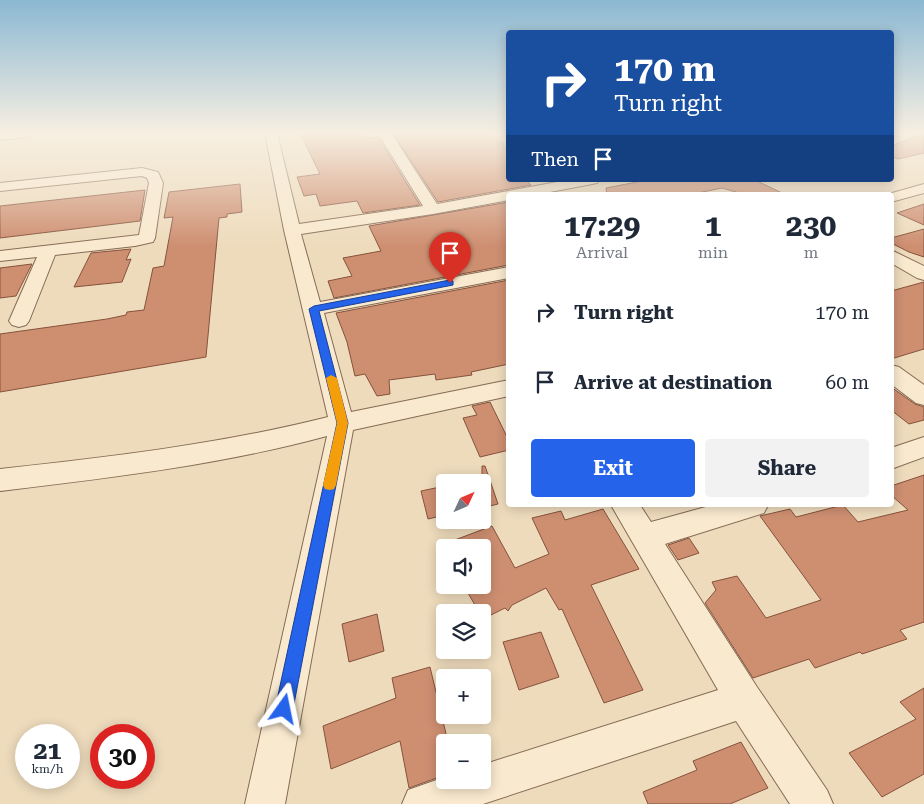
<!DOCTYPE html>
<meta charset="utf-8">
<style>
body{margin:0;font-family:"Roboto Serif",serif;background:#f2f2f3;color:#1f2937;height:100vh;display:flex;flex-direction:column;font-size:19px;white-space:nowrap}
*{box-sizing:border-box;margin:0}
p{font-size:16px;color:#747a83}
.icon{flex:none;width:28px;height:28px;fill:none;stroke:currentColor;stroke-width:2;stroke-linecap:round;stroke-linejoin:round}
.map{position:relative;flex:1;overflow:hidden}
.drawer{position:absolute;left:506px;top:192px;width:388px;height:315px;display:flex;flex-direction:column;background:#fff;border-radius:5px;box-shadow:0 2px 12px #0003}
.drawer>*{flex:none}
.hud{position:absolute;left:506px;top:30px;width:388px;height:152px;border-radius:5px;box-shadow:0 2px 12px #0003;background:#1a4fa0;color:#fff;overflow:hidden}
.needle{width:32px;rotate:46deg}
.fabs{position:absolute;left:436px;top:474px;display:grid;gap:10px}
.fabs a{display:grid;place-items:center;width:55px;height:55px;border-radius:5px;background:#fff;box-shadow:0 2px 12px #0003;font-size:25px}
.speed{position:absolute;left:15px;top:724px;display:flex;gap:10px;font-size:25px;font-weight:700;text-align:center}
.speed>*{display:grid;place-content:center;width:65px;height:65px;border-radius:50%;background:#fff;box-shadow:0 2px 12px #0003;line-height:1}
.speed small{font-size:12px;font-weight:400}
.speed .limit{border:8px solid #d22;background:#fff;color:#111}
.pin{position:absolute;display:grid;place-items:center;width:42px;height:42px;color:#fff;margin:-51px -21px;border-radius:50% 50% 50% 0;rotate:-45deg;box-shadow:0 0 5px #0007}
.pin .icon{rotate:45deg}
.me{position:absolute;width:55px;margin:-28px;rotate:12deg;stroke-linejoin:round;filter:drop-shadow(0 0 4px #0008)}
.turn{display:flex;align-items:center;gap:18px;height:105px;padding:0 25px;font-size:22px}
.turn .icon{width:65px;height:65px;stroke-width:2.5}
.turn b{display:block;font-size:35px;line-height:42px}
.then{display:flex;align-items:center;height:48px;padding:0 25px;background:#0003;gap:10px;font-size:19px}
.eta{display:flex;justify-content:space-evenly;align-items:center;height:85px;text-align:center}
.eta b{font-size:30px;font-weight:700;line-height:35px}
.cta{display:flex;gap:10px;margin-top:auto;padding:10px 25px}
.cta a{flex:1;height:58px;border-radius:5px;background:#2563eb;color:#fff;font-size:20px;font-weight:700;line-height:58px;text-align:center}
.cta a+a{background:#f2f2f3;color:#1f2937}
ul{padding:0;list-style:none}
li{display:flex;align-items:center;gap:15px;height:70px;padding:0 25px}
li div{flex:1}
li b{display:block;font-size:19px}
li em{font-style:normal}
.map>svg:first-child{display:block}
.building{fill:#ce8f71;stroke:#85523b}
.lines{fill:none;stroke-linecap:round;stroke-linejoin:round}
.minor-casing{stroke:#866b55;stroke-width:2}
.minor{fill:#f9e9cf;fill-rule:evenodd}
.route{fill:#2563eb;stroke:#184099}
.slow{fill:#f59e0b}
</style>
<div class="map">
<svg width="924" height="804" viewBox="0 0 924 804">
<rect width="100%" height="100%" fill="#eedbbc"/>
<g class="building">
<polygon points="300,133 362,133 365,138 378,137 420,205 363,213 357,201 320,206 316,194 304,196 297,177 320,174"/>
<polygon points="403,133 489,133 509,150 509,180 526,180 531,185 438,202 394,135"/>
<polygon points="924,133 924,153 898,159 891,156 891,146"/>
<polygon points="647,180 755,180 786,195 746,195 722,188 688,195 607,195 606,188"/>
<polygon points="240,184 242,212 227,214 227,217 219,218 206,357 0,392 0,334 107,319 126,315 127,312 144,310 153,268 164,266 173,217 164,218 169,192"/>
<polygon points="145,190 140,221 0,238 0,206"/>
<polygon points="509,202 509,265 334,298 328,281 352,276 343,258 381,251 369,226"/>
<polygon points="924,204 924,225 897,213"/>
<polygon points="924,229 924,257 909,252 891,243 891,238"/>
<polygon points="131,249 126,260 131,259 122,282 74,287 91,253"/>
<polygon points="32,264 16,296 0,298 0,268"/>
<polygon points="509,280 509,364 471,372 472,375 436,380 435,374 389,380 390,394 377,396 365,374 355,376 347,342 336,313"/>
<polygon points="924,282 924,349 891,359 891,291"/>
<polygon points="891,387 915,404 924,407 924,420 909,424 891,410"/>
<polygon points="490,402 509,441 509,450 480,457 463,418 477,415 472,406"/>
<polygon points="482,466 485,466 498,504 482,508"/>
<polygon points="924,475 924,622 900,630 907,639 862,654 860,652 815,668 809,659 753,678 705,603 716,590 712,582 737,576 766,618 821,600 760,516 790,509 796,517 843,505 858,522 908,510 891,495 891,486"/>
<polygon points="445,486 445,515 428,519 421,491"/>
<polygon points="603,509 639,569 591,585 643,690 604,703 562,609 559,610 546,588 512,605 508,611 505,608 483,619 482,612 479,612 468,593 482,587 482,548 439,546 492,526 515,568 549,554 532,518 561,511 565,520"/>
<polygon points="689,538 699,553 678,560 668,545"/>
<polygon points="377,614 384,651 349,662 342,624"/>
<polygon points="541,632 559,677 519,690 503,642"/>
<polygon points="430,667 448,742 445,742 445,775 409,788 400,741 331,769 323,726 396,698 392,678"/>
<polygon points="924,688 924,774 882,797 849,753 916,719 900,702"/>
<polygon points="741,742 768,788 730,804 648,804 643,792 697,770 693,761"/>
</g>
<g class="lines">
<defs>
<g id="minor">
<polygon points="0,133 35,133 29,137 0,140"/>
<path d="M265,133H277L299,224L423,206L378,133H391L437,204L568,180H599L597,183L592,184L534,195H509V200L433,214L301,234L320,302L509,267V278L324,313L351,412L509,380V396L353,430L285,804H245L327,436C220,465 109,478 0,491V469C110,457 221,444 328,417L284,230Z"/>
<polygon points="496,133 509,133 509,144 504,143"/>
<polygon points="142,168 158,172 163,183 155,238 153,242 135,246 55,255 29,321 26,325 19,327 12,325 9,321 37,257 0,261 0,251 139,235 149,183 147,178 142,176 0,191 0,183"/>
<polygon points="924,184 924,193 891,202 891,195 885,195"/>
<polygon points="891,250 924,266 924,280 917,278 891,263"/>
<polygon points="891,365 899,367 924,385 924,405 916,403 891,384"/>
<polygon points="924,437 924,457 891,469 891,448"/>
<polygon points="611,505 640,505 651,522 713,505 768,505 764,513 665,544 757,687 827,790 833,804 790,804 736,721 483,804 402,804 408,790 445,777 445,780 482,780 482,765 718,690"/>
</g>
</defs>
<use href="#minor" class="minor-casing"/>
<use href="#minor" class="minor"/>
</g>
<linearGradient id="sky" x2="0" y2="1"><stop stop-color="#8bb8d3"/><stop offset="0.54" stop-color="#f7efe1"/><stop offset="1" stop-color="#f7efe1" stop-opacity="0"/></linearGradient>
<rect width="924" height="246" fill="url(#sky)"/>
<polygon class="route" points="450,280 453,281 453,285 319,311 348,423 293,709 290,715 284,717 278,715 275,709 337,423 309,309 314,306"/>
<polygon class="slow" points="331,375 337,378 348,423 336,485 334,489 330,490 325,489 323,485 337,423 326,378"/>
</svg>
<div class="fabs">
<a><svg class="needle" viewBox="-14 -14 28 28"><path d="M0-13l5 13h-10z" fill="#e53935"/><path d="M0 13l5-13h-10z" fill="#747a83"/></svg></a>
<a><svg class="icon" aria-label="sound" viewBox="0 0 24 24"><path d="M4 9h4l5-4v14l-5-4H4zM17 9q2 3 0 6"/></svg></a>
<a><svg class="icon" aria-label="layers" viewBox="0 0 24 24"><path d="M12 4l9 5-9 5-9-5zM3 14l9 5 9-5"/></svg></a>
<a>+</a>
<a>−</a>
</div>
<div class="speed"><div>21<small>km/h</small></div><div class="limit">30</div></div>
<div class="pin" style="left:450px;top:283px;background:#d93025"><svg class="icon" aria-label="arrive" viewBox="0 0 24 24"><path d="M6 21V4h12l-3 4 3 4H6"/></svg></div>
<svg class="me" style="left:284px;top:709px" viewBox="-20 -20 40 40"><path d="M0-17L14 15 0 8-14 15z" fill="#2563eb" stroke="#fff" stroke-width="4"/></svg>
<div class="hud">
<div class="turn"><svg class="icon" aria-label="right" viewBox="0 0 24 24"><path d="M7 20v-9h11M14 6l5 5-5 5"/></svg><div><b>170 m</b>Turn right</div></div>
<div class="then">Then<svg class="icon" aria-label="arrive" viewBox="0 0 24 24"><path d="M6 21V4h12l-3 4 3 4H6"/></svg></div>
</div>
<section class="drawer">
<div class="eta">
<div><b>17:29</b><p>Arrival</p></div>
<div><b>1</b><p>min</p></div>
<div><b>230</b><p>m</p></div>
</div>
<ul>
<li><svg class="icon" aria-label="right" viewBox="0 0 24 24"><path d="M7 20v-9h11M14 6l5 5-5 5"/></svg><div><b>Turn right</b></div><em>170 m</em></li>
<li><svg class="icon" aria-label="arrive" viewBox="0 0 24 24"><path d="M6 21V4h12l-3 4 3 4H6"/></svg><div><b>Arrive at destination</b></div><em>60 m</em></li>
</ul>
<div class="cta"><a>Exit</a><a>Share</a></div>
</section>
</div>
